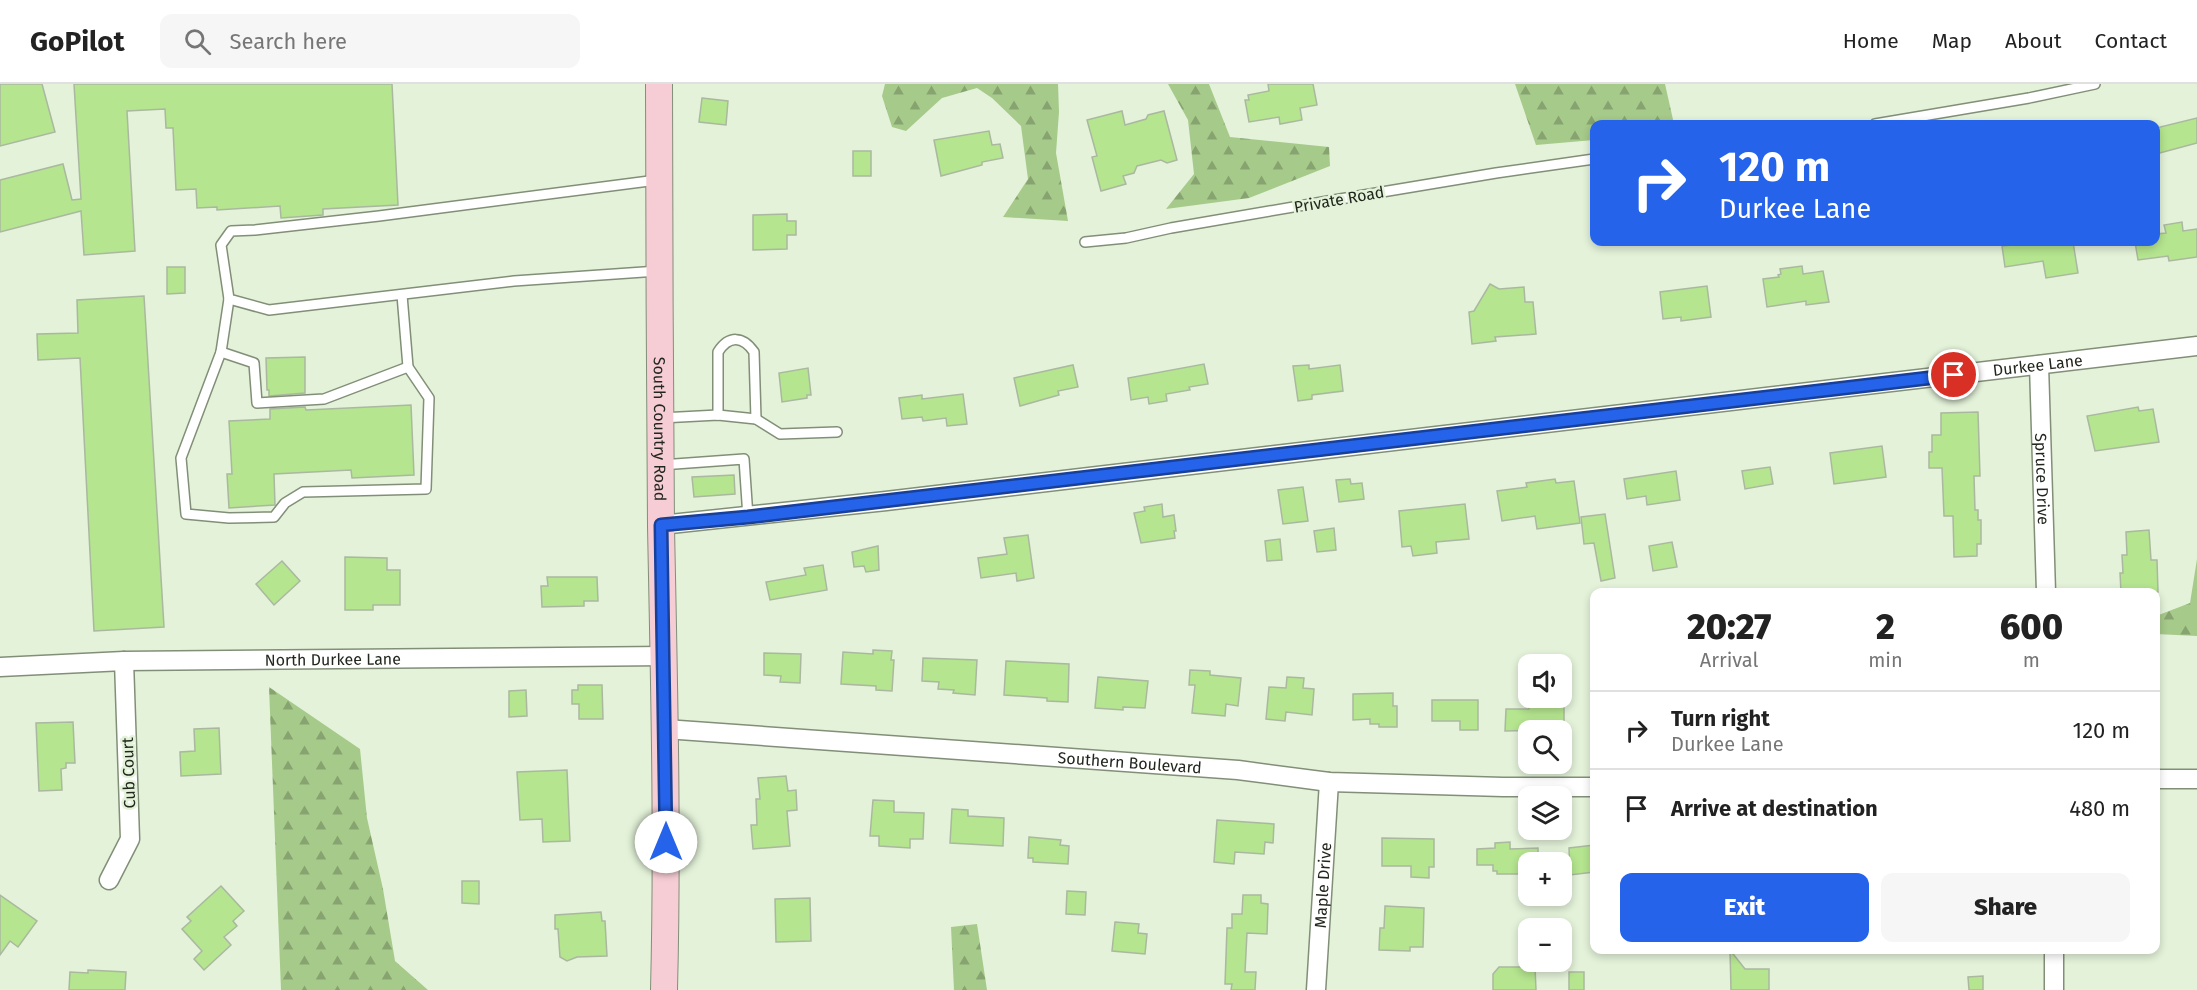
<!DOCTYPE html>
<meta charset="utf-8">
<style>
body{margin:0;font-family:"Fira Sans",sans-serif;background:#f6f6f6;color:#222;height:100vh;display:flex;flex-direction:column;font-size:22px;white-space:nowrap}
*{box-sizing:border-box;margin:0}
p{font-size:20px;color:#767676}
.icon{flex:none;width:33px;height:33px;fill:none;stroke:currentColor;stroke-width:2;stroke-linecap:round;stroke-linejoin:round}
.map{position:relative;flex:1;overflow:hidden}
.panel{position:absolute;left:1590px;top:504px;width:570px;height:366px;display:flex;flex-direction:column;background:#fff;border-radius:12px;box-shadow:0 3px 9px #0003}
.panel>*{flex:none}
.hud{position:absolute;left:1590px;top:36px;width:570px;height:126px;border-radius:12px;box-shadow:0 3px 9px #0003;background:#2563eb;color:#fff;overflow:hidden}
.tools{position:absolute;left:1518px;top:570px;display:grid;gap:12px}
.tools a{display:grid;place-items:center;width:54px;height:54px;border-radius:12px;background:#fff;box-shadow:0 3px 9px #0003;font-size:30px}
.pin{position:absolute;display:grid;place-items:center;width:51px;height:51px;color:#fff;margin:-26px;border:3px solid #fff;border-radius:50%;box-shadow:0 2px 6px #0007}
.me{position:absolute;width:66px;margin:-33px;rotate:0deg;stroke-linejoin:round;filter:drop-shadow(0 0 4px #0008)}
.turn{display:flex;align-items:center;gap:21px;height:126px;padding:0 30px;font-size:27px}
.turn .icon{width:78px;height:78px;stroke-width:2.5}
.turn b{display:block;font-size:42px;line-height:51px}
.eta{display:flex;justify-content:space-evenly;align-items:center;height:102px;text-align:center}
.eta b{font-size:36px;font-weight:800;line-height:42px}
.button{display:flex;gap:12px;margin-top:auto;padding:12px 30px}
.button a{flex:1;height:69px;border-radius:12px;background:#2563eb;color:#fff;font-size:24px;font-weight:800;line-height:69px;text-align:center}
.button a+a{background:#f6f6f6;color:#222}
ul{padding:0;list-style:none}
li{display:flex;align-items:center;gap:18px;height:78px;padding:0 30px;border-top:2px solid #e0e0e0}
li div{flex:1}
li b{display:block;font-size:22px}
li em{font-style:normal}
header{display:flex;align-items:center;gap:36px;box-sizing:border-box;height:84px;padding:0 30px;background:#fff;border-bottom:2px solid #e0e0e0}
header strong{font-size:28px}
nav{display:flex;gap:33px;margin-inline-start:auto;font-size:21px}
.search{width:420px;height:54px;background:#f6f6f6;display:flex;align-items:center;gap:15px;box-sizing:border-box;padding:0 21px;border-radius:12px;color:#767676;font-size:22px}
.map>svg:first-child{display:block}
.forest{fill:url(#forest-firs)}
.building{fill:#b5e58f;stroke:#aab8a0;stroke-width:1.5}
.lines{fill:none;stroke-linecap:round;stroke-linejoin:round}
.lane-casing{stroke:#828f78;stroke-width:12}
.street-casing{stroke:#828f78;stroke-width:21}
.secondary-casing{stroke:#828f78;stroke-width:28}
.lane{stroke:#fff;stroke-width:9}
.street{stroke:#fff;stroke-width:18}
.secondary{stroke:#f6cdd5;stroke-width:26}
.route-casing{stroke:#184099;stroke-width:15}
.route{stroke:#2563eb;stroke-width:10}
.labels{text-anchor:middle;stroke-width:5;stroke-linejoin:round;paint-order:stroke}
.street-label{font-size:16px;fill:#22271e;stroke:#e3f2d9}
</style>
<header>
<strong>GoPilot</strong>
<div class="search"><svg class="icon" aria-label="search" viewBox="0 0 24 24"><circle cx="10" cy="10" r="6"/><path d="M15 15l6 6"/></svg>Search here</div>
<nav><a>Home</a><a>Map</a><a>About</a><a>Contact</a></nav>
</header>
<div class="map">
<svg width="2197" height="906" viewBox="0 0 2197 906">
<defs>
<pattern id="forest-firs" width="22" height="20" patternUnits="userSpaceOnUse" patternTransform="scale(1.5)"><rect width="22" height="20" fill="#a6ca8a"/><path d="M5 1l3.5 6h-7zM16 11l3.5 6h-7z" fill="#87a470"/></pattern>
</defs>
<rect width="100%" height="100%" fill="#e3f2d9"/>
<g class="forest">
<polygon points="885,0 1058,0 1059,28 1056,69 1068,137 1003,133 1028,95 1021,42 992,14 977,4 942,14 906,47 892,43 882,12"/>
<polygon points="1168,0 1209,0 1230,53 1329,63 1330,82 1249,114 1166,125 1194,90 1188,36"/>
<polygon points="1515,0 1665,0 1674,40 1594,40 1594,56 1536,61"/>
<polygon points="2197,475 2197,552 2156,550 2156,532 2190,519"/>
<polygon points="269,603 360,665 367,734 383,805 395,877 428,906 281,906"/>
<polygon points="977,840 987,906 954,906 951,843"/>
</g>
<g class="building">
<polygon points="0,0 42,0 55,48 0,62"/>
<polygon points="74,0 392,0 398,121 323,125 323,131 281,134 280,122 217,126 217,123 197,124 196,105 176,106 173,44 166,44 165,25 127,27 135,167 84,171 81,127 0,148 0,96 63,80 72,116 81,115"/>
<polygon points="1268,0 1313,0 1317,21 1300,24 1302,36 1280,40 1279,33 1249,38 1245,16 1249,16 1248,11 1269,7"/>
<polygon points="702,14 728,17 726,41 699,38"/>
<polygon points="1122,27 1125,41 1146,35 1148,31 1164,27 1177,76 1167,79 1161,76 1137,82 1134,89 1123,92 1126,100 1101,107 1092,73 1097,72 1087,36"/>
<polygon points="2197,34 2197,59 2156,70 2156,44"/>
<polygon points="989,47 992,61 1000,60 1003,74 982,78 982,81 941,92 934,56"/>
<rect x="853" y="67" width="18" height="25"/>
<polygon points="787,130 787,137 796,137 796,151 787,151 787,165 753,166 753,131"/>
<polygon points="2182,138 2183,147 2197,145 2197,173 2169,177 2168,172 2138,176 2135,158 2156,158 2156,150 2166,149 2164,141"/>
<polygon points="2010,158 2073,158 2078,189 2046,194 2043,177 2005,183 2002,162 2011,161"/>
<polygon points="1802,182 1803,190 1823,187 1829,218 1806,221 1806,217 1767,223 1763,195 1779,193 1778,191 1781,190 1780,185"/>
<polygon points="167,183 185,183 185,209 167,210"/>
<polygon points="1490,200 1499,205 1524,203 1525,218 1533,218 1536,250 1495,253 1496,257 1472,260 1469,228 1474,227"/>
<polygon points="1707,202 1711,233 1681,237 1681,233 1663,235 1660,208"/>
<polygon points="144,212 164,543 94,547 80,274 38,276 37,250 78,249 77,216"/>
<polygon points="305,273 305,309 269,312 269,306 267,306 266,274"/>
<polygon points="1204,280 1208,300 1189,303 1190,306 1166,310 1167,317 1149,320 1148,313 1131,316 1128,294"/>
<polygon points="1073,281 1078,303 1058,307 1059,311 1020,322 1014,294"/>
<polygon points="1309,281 1309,285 1340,281 1343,307 1312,311 1312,315 1298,317 1293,282"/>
<polygon points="808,284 811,311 807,311 807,314 782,318 779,289"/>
<polygon points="963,310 967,340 947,342 946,334 923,337 922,333 902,335 899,314 922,311 922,315"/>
<polygon points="411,321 414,391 352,394 351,386 274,390 275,421 229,424 227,390 232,390 229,337 270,335 270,325 305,323 306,326"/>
<polygon points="2138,323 2139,327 2153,325 2159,358 2095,367 2087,332"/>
<polygon points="1978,328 1980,392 1974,392 1975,426 1978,426 1978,436 1981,436 1981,460 1977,460 1977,472 1954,473 1953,432 1944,432 1942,384 1929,384 1929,368 1932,368 1932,351 1941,351 1941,329"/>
<polygon points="1882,362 1886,393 1834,400 1830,369"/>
<polygon points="1770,383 1773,400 1745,405 1742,387"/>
<polygon points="1676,387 1680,416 1647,421 1646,412 1627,415 1624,395"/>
<polygon points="734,391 735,410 694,413 692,393"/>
<polygon points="1350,395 1351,400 1362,399 1364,415 1339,418 1336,396"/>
<polygon points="1555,395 1556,399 1574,397 1580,439 1537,445 1535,432 1502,437 1497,407 1527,403 1526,399"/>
<polygon points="1303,403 1308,437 1283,440 1278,406"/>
<polygon points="1162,420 1163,433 1174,431 1176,447 1174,447 1175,454 1141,459 1134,429 1145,427 1144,423"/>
<polygon points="1465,420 1469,455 1436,458 1437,469 1413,472 1411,462 1402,463 1399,427"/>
<polygon points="1605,430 1615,494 1601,497 1594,459 1584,460 1581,433"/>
<polygon points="1334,444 1336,466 1317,468 1314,447"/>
<polygon points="2149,446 2151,476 2157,476 2158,508 2121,508 2120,489 2123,489 2122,471 2127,471 2126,448"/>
<polygon points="1028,451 1034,494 1017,497 1016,489 981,494 978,474 1007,470 1004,454"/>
<polygon points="1280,455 1282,476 1267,477 1265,457"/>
<polygon points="1672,458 1677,483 1653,487 1649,462"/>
<polygon points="878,462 879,486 866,488 864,482 854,483 852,468"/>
<polygon points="345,473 387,474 387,486 400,486 400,521 373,521 373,526 345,526"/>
<polygon points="282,477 300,497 274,521 256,500"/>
<polygon points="823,481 827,506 770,516 766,498 806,491 804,484"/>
<polygon points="547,493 597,493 598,517 584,517 584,522 542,523 541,502 548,502"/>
<polygon points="873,566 892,567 891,576 894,576 892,607 876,606 876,602 841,600 843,568 873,570"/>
<polygon points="764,569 801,570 800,599 780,598 781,592 764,591"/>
<polygon points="923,574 977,576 975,611 953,609 954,606 938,605 939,598 922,597"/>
<polygon points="1006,577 1069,580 1068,618 1047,617 1047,614 1004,611"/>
<polygon points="1190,586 1210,587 1210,591 1241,594 1238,622 1226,620 1225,632 1192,629 1195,601 1189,601"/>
<polygon points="1098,593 1148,597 1145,624 1123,623 1123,626 1095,624"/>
<polygon points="1287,593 1304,594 1303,604 1314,605 1312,631 1286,628 1285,637 1266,635 1269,603 1286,604"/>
<polygon points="578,601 602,601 603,635 579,635 579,620 572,620 572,606 578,606"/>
<polygon points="526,606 527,632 509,633 509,607"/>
<polygon points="1393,609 1393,622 1397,622 1397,643 1379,643 1379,640 1370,640 1370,635 1353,636 1353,610"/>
<polygon points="1544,614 1560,614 1560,619 1564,619 1564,644 1556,644 1555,646 1505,647 1506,625 1529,625 1529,620 1544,620"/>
<polygon points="1432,616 1478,616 1478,646 1460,646 1460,637 1432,637"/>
<polygon points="73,638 75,679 66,679 66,684 61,685 62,706 39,707 36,639"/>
<polygon points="219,644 221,690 181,692 180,668 195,667 194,645"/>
<polygon points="567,686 570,757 543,758 542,735 520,736 517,688"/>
<polygon points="786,692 788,707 796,706 797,726 787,727 790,762 753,765 751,741 757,741 756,715 760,715 758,694"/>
<polygon points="873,716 894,717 894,728 924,729 923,755 910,755 910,764 879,762 879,752 870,752"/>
<polygon points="952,725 968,726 968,732 1004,734 1003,762 950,759"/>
<polygon points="1217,736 1274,740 1273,759 1265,758 1264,770 1235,768 1234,780 1214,778"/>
<polygon points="1029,753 1061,756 1060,761 1069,762 1068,780 1033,778 1033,774 1028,774"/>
<polygon points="1382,754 1434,755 1434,783 1429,783 1429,794 1411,793 1411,782 1382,782"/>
<polygon points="1510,758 1510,765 1538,764 1538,778 1528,778 1528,790 1497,790 1497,787 1493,787 1493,781 1477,781 1477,765 1495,764 1495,759"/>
<polygon points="1594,761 1594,788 1570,791 1569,764"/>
<polygon points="462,797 479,797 479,820 462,819"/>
<polygon points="221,802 244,827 233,837 237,842 224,853 231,861 204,886 194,875 202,867 182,845 191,837 187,833"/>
<polygon points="1067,807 1086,808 1085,831 1066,830"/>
<polygon points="0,811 37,837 18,863 10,857 0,871"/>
<polygon points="1243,811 1261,811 1261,819 1268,820 1267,850 1247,849 1245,888 1256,888 1255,906 1231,906 1232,900 1225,900 1227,844 1232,844 1232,830 1242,830"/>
<polygon points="810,814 811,857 776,858 775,815"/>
<polygon points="1385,822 1424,824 1423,863 1410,863 1410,867 1379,866 1380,844 1384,844"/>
<polygon points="601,828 602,837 605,837 607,872 577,873 567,877 560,873 558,845 555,845 555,831"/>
<polygon points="1115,838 1139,840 1138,849 1147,850 1145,870 1112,867"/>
<polygon points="1730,866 1745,885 1769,885 1769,906 1731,906"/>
<polygon points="1499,883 1535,883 1536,906 1493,906 1493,890"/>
<polygon points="88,886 126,888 125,906 69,906 70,888 88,889"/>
<rect x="1569" y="888" width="15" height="18"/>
<polygon points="1983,892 1983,906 1969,906 1968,893"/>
</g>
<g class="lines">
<defs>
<g id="lane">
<polyline points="1875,40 2029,14 2095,0"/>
<polyline points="657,96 379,132 255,146 231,147 221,161 229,215 269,226 514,197 658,187"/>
<polyline points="1085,158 1126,154 1171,144 1328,117 1496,89 1594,75"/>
<polyline points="229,215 221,268 181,374 186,430 229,434 274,433 285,419 303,408 426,405 429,314 408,283 402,211"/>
<polyline points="221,268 254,279 257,319 324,315 408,283"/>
<path d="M718,331V268C729,251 743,252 754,268L756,335"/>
<polyline points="661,334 718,331 756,335 780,350 837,348"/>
<polyline points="661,381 744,375 748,433"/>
</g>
<g id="street">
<path id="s1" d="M2039,281L2046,508"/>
<path id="s2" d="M661,441L886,417L2197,262"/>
<path id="s3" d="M0,583L124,577L665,572"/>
<path id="s4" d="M665,645L1238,686L1329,698L1503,703H1594"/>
<polyline points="2156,695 2197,695"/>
<polyline points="109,796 130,755 124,577"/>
<polyline points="2054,866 2054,906"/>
<path id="s5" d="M1316,906L1329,698"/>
</g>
<g id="secondary">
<path id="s6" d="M659,0C660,147 659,295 661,442C664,596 668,751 664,906"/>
</g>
</defs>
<use href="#lane" class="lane-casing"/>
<use href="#street" class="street-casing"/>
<use href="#secondary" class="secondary-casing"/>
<use href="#lane" class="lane"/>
<use href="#street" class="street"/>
<use href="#secondary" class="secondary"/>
</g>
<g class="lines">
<defs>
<polyline id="route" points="666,758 661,441 748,433 1954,291"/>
</defs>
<use href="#route" class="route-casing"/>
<use href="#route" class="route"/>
</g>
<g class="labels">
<g class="street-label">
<text transform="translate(1339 115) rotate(-10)" y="6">Private Road</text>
<text dy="6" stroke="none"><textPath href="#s2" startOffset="1386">Durkee Lane</textPath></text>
<text dy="6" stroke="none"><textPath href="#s6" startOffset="345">South Country Road</textPath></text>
<text dy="6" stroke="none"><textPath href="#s1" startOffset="114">Spruce Drive</textPath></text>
<text dy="6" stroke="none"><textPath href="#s3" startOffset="333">North Durkee Lane</textPath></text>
<text dy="6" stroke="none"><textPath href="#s4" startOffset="466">Southern Boulevard</textPath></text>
<text transform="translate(128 689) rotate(-92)" y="6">Cub Court</text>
<text dy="6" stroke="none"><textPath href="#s5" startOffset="105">Maple Drive</textPath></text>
</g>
</g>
</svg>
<div class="tools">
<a><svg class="icon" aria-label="sound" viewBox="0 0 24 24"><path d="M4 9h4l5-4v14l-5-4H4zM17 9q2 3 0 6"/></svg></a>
<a><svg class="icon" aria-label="search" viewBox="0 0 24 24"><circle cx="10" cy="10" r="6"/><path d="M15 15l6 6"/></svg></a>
<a><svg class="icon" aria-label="layers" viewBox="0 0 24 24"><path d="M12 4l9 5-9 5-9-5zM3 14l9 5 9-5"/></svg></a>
<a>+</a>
<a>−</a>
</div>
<div class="pin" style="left:1954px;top:291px;background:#d93025"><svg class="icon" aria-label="arrive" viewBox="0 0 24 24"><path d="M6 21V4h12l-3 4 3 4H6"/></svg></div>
<svg class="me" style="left:666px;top:758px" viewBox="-20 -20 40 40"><circle r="19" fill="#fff"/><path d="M0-13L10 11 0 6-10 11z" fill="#2563eb"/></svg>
<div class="hud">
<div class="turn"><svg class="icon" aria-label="right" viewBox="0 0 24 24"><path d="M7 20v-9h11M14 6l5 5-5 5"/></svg><div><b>120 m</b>Durkee Lane</div></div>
</div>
<section class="panel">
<div class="eta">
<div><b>20:27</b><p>Arrival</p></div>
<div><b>2</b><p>min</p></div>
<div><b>600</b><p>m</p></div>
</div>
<ul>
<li><svg class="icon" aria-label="right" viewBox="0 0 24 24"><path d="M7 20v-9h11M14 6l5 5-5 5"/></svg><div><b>Turn right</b><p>Durkee Lane</p></div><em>120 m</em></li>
<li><svg class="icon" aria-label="arrive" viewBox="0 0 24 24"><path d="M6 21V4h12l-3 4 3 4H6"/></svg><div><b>Arrive at destination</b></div><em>480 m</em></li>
</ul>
<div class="button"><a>Exit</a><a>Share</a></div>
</section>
</div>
